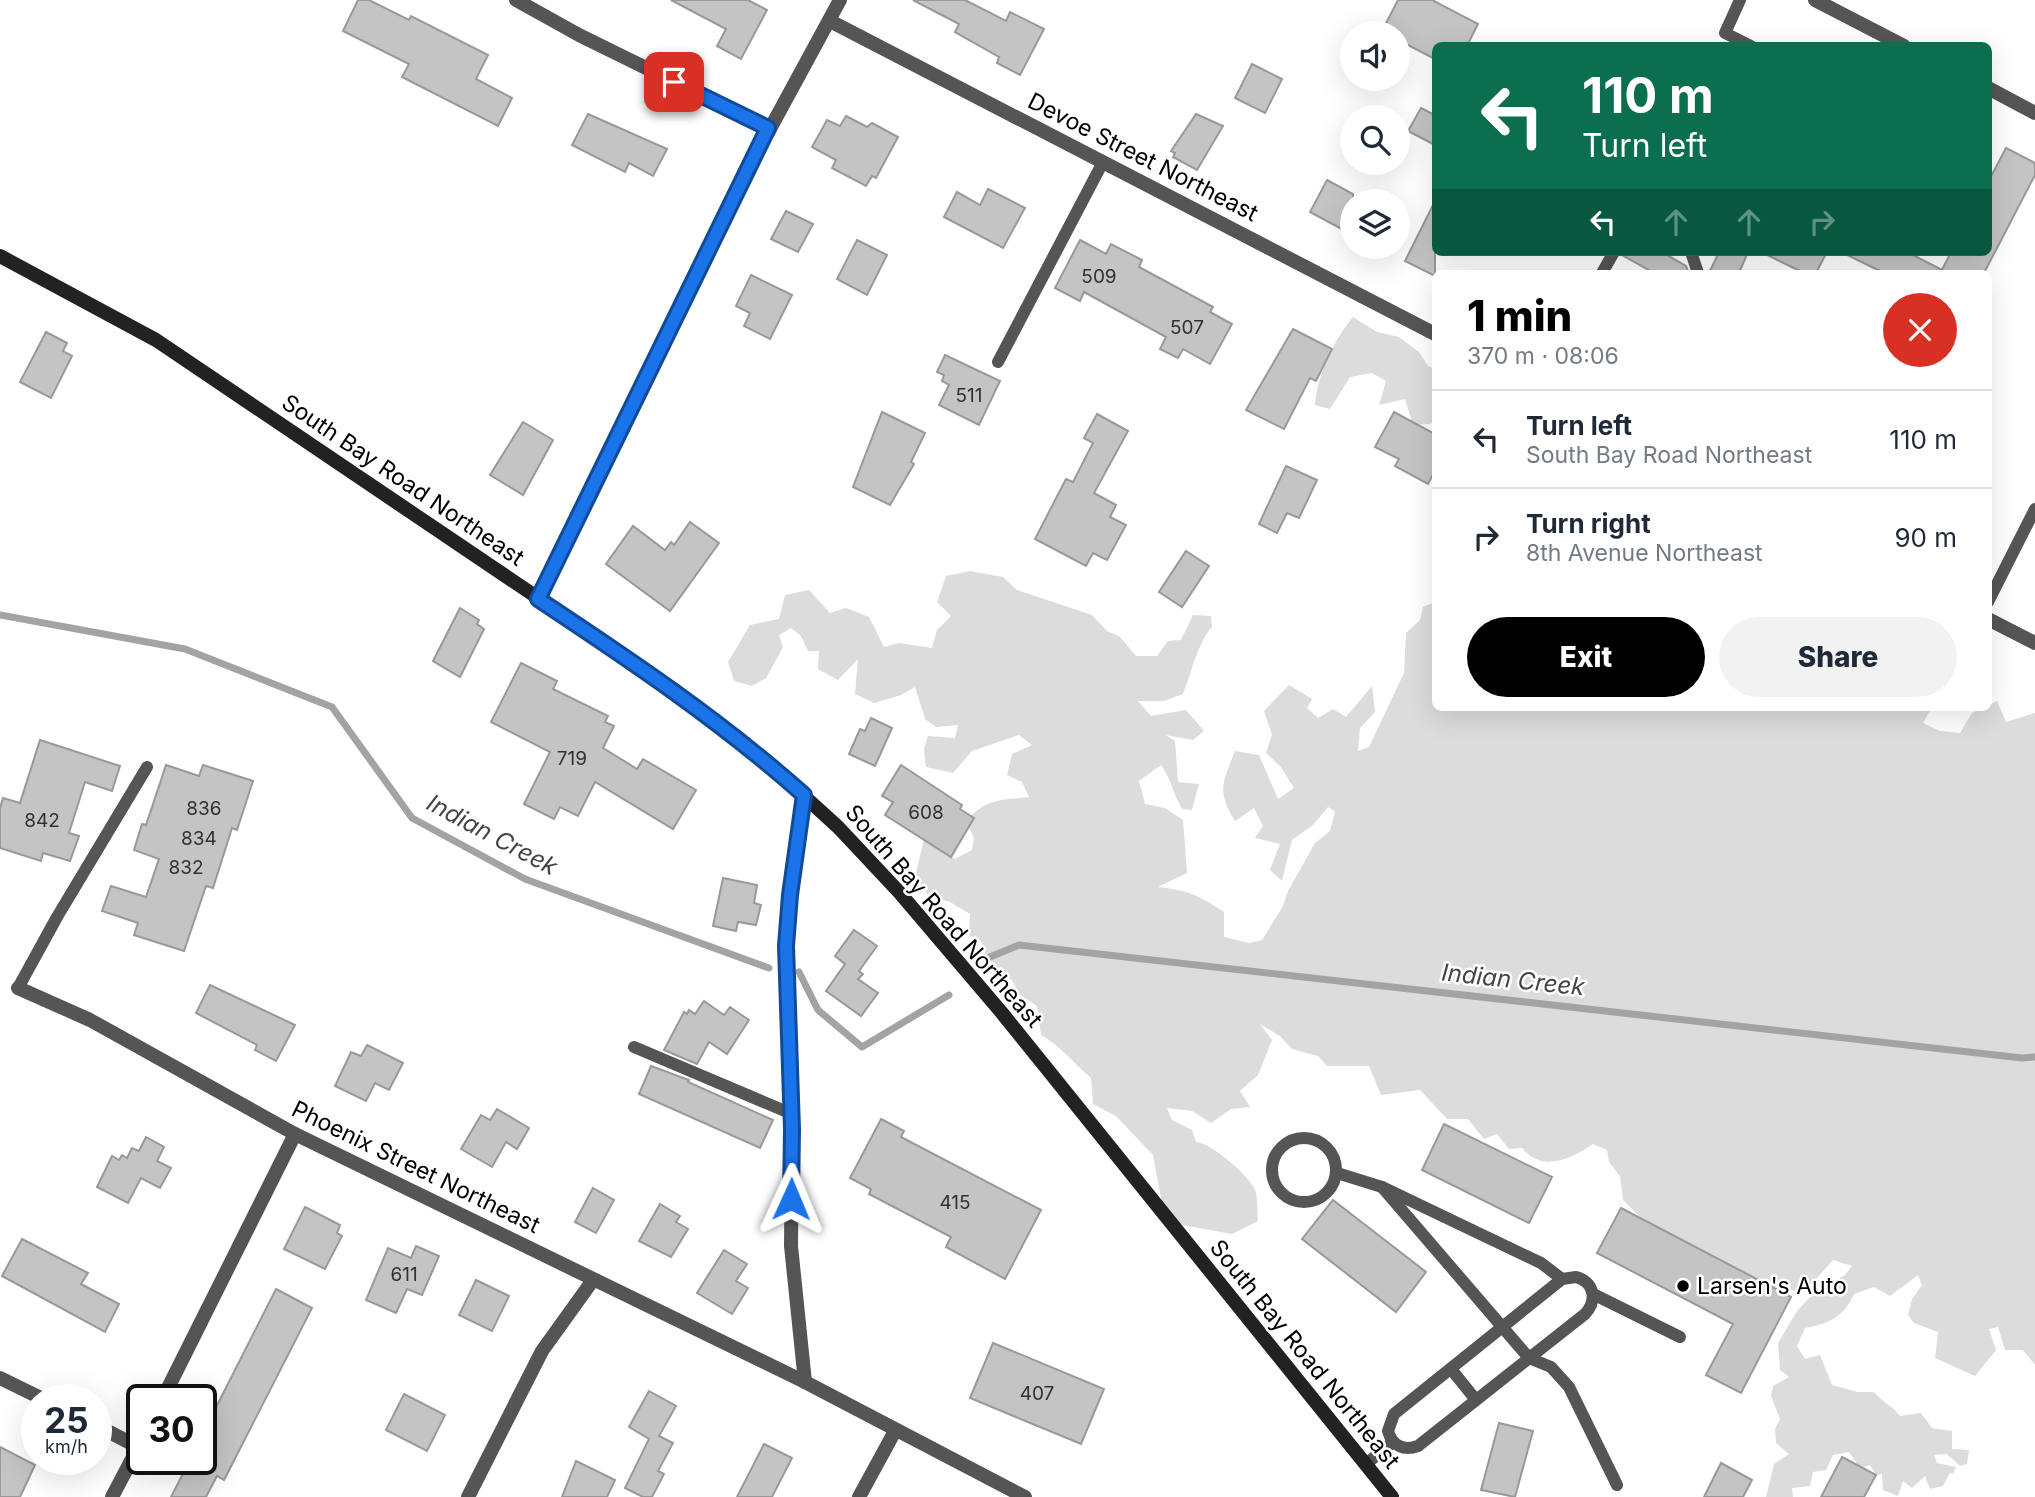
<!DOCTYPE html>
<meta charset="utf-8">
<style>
body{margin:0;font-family:Inter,sans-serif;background:#f2f2f3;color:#1f2937;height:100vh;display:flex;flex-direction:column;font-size:26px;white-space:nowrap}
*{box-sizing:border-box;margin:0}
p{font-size:23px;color:#747a83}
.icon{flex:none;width:38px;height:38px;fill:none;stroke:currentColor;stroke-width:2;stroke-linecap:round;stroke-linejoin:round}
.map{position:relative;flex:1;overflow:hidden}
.details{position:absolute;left:1432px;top:270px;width:560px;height:441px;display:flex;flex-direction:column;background:#fff;border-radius:10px;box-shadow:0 7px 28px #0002}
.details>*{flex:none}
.hud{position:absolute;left:1432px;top:42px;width:560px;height:214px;border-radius:10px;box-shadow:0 7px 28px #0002;background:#0b6e4f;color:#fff;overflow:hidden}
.tools{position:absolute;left:1340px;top:21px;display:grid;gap:14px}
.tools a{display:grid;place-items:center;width:70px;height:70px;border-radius:50%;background:#fff;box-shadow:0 7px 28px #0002;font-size:35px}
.speed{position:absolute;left:21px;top:1384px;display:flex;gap:14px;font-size:35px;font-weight:700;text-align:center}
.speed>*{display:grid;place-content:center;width:91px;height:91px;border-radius:50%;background:#fff;box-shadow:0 7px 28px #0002;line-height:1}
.speed small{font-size:18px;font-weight:400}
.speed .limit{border:4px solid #111;border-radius:10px;background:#fff;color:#111}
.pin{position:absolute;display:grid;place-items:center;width:60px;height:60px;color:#fff;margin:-30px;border-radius:14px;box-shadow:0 4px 10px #0006}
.me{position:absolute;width:77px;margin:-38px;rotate:1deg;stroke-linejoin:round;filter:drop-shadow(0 0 5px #0008)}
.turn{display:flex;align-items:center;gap:24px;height:147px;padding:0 35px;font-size:32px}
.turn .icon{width:91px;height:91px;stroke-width:2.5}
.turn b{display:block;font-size:49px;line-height:60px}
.lanes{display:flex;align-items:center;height:66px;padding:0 35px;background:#0003;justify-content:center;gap:35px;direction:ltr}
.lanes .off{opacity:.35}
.round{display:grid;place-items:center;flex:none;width:74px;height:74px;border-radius:37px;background:#f2f2f3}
.headline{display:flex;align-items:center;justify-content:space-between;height:119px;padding:0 35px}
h1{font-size:42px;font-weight:800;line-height:52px;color:#000}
.cta{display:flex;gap:14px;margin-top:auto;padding:14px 35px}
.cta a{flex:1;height:80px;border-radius:42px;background:#000;color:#fff;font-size:28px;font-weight:800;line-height:80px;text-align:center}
.cta a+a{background:#f2f2f3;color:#1f2937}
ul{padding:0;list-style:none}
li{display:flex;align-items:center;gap:21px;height:98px;padding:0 35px;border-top:2px solid #e0e1e3}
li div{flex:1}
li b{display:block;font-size:26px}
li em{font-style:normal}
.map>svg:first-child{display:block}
.green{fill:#dcdcdc}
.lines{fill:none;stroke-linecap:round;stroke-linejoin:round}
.stream{stroke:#a3a3a3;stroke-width:7}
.building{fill:#c4c4c4;stroke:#999;stroke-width:2}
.lane{stroke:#555;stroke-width:12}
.street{stroke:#555;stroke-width:14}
.secondary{stroke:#222;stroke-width:14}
.route-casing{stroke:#114b97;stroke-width:18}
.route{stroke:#1a73e8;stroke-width:12}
.poi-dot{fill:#000;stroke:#fff;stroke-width:2.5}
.labels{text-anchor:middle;stroke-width:5;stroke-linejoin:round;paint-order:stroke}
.number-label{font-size:19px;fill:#313131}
.street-label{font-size:23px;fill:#000;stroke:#fff}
.poi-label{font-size:23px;fill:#000;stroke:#fff;text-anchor:start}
.water-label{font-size:24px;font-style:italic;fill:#444;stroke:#fff}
</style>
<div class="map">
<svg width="2035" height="1497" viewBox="0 0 2035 1497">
<rect width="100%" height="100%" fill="#fff"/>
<g class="green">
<path d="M1353,317L1377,332L1399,337L1419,352L1428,366L1435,369V421L1430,424L1413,425L1405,399L1379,405L1386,381L1372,373L1350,377L1330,409L1315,405C1317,375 1334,340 1353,317Z"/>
<path d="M970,571L1003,577L1017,590L1092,615L1107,631L1119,636L1136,656H1157L1168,641L1181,640L1193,615L1211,616L1212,627C1197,644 1192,672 1183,694L1164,701H1138L1151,716L1186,710L1204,731L1193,740L1166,735L1175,741L1178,782L1199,784L1192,810L1182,809C1173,794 1171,778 1161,765L1139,781L1145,804L1165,808L1183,820L1187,873L1158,887C1190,891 1198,895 1224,912V937L1249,943L1262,940L1283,906L1288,891L1315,843L1330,831L1335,812L1328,807L1313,825L1292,840L1282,881L1270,870L1280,844L1255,838L1263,826L1254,808L1235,821C1216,791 1223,782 1235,751L1259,755L1278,799L1294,788L1280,766L1266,753L1272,735L1264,711L1289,685L1312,699L1307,708L1318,718L1333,709L1346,717L1372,686L1375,712L1360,728L1358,751L1369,747L1404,673L1406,633L1420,620L1423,607L1435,602V707H1665L1670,710L1675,707H1932L1923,723L1940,731L1960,733L1972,713L1997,701L2006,722L2035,713V1365L2023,1350H2005L1998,1327L1989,1329L1996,1350L1975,1376L1935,1358L1938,1332L1914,1323L1908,1315L1912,1299L1922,1285L1918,1275L1890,1296L1874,1287L1854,1294C1844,1317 1828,1324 1805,1328L1797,1346L1805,1359L1820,1355L1832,1385L1858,1392H1874C1882,1402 1894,1407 1900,1416L1921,1413L1932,1428L1952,1431V1449L1969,1450L1967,1464L1960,1466L1947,1454L1934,1455L1937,1463L1956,1467L1953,1474L1950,1473L1943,1486L1930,1489L1925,1476L1912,1488L1903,1481L1898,1496L1883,1490L1882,1474L1876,1475L1870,1465L1860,1468L1849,1452L1833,1455L1826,1470L1813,1472L1810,1486L1792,1488L1793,1497H1766L1774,1464L1789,1454L1776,1443L1775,1429L1780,1419L1771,1396L1773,1386L1789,1377L1780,1370L1778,1343L1797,1311L1814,1293L1845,1275L1852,1266L1833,1260L1811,1285L1794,1291L1780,1285L1773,1288L1705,1260L1685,1241L1641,1218L1623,1200L1620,1176L1609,1162L1607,1150L1593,1144C1571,1159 1542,1173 1522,1148L1509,1149L1497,1134L1484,1139L1468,1119H1447L1420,1090L1381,1095L1369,1066H1327L1318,1056L1292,1049L1280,1036L1260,1024L1272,1040L1258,1075L1240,1091L1250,1107L1231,1109L1211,1123L1192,1111L1167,1108L1172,1120L1192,1130L1196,1142C1210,1142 1253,1178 1256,1193C1258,1202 1257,1212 1258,1221L1232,1234L1182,1225L1162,1203L1153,1155L1116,1116L1093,1104L1091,1078C1072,1062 1062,1047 1041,1035L1037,1006L1019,994L1012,980L990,968L981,941L969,935L970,914L950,902L929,896L915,877L925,835L955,859L972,850L974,838L966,821C986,799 999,800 1029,797L1022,782L1007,775L1012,754L1032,745L1019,735L972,751L953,773L926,767L924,749L928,736L955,738L958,725L936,727L925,719L915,687L901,695L874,703L855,694L858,659L838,680L818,669L819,651H808L801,636L791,628L779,635L783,647L766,678L752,686L734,681L728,662L750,625L779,619L785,595L809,590L830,613L846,608L869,617L884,647L899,643L932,648L937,630L951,616L937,602L946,576Z"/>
</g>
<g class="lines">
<g class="stream">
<polyline points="0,615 185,649 332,707 412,818 525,879 769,968"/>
<polyline points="990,957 1019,945 2022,1058 2035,1057"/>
<polyline points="799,972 818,1010 862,1047 949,995"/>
</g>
</g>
<g class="building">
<polygon points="358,0 369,0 409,20 411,16 488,55 476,79 512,98 498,126 402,77 409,64 343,31"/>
<polygon points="671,0 748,0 767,10 741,59 717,46 726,29"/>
<polygon points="913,0 965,0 1006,21 1010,12 1044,29 1020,75 997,63 999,57 955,32 959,24"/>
<polygon points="1398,0 1432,0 1478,24 1467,46 1435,46 1435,59 1398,40 1398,33 1382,31"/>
<polygon points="1252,64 1282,79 1265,113 1235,98"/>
<polygon points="1421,108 1435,115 1435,145 1408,131"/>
<polygon points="588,114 667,149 653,176 629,163 625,172 572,145"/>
<polygon points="1196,114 1223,126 1197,170 1173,157 1175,153 1171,151"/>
<polygon points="846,116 867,127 872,123 898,137 876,178 872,176 866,186 832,168 836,160 812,147 827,120 840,126"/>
<polygon points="2006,148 2035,163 2035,175 1984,273 1884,273 1841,252 1907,252 1942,270 1951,252 1988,252 1988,182"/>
<polygon points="1327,180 1353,194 1353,235 1310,212"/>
<polygon points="988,189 1025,208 1003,248 944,217 957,192 980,205"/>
<polygon points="1435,201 1435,276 1405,261"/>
<polygon points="786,211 813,224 798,252 771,239"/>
<polygon points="857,240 887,255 867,295 837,279"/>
<polygon points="1080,240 1106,254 1111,244 1142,260 1139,267 1213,307 1210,312 1232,324 1210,364 1183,349 1178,358 1160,349 1166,337 1084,292 1080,301 1055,288"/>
<polygon points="1623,252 1662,252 1686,266 1689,273 1654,273 1622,255"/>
<polygon points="1719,252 1748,252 1739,273 1709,273"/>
<polygon points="1761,252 1827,252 1816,273 1804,273"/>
<polygon points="751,275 792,295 770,339 744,326 750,313 736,306"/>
<polygon points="1293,329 1332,349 1316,381 1310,378 1284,429 1246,410"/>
<polygon points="46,332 67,343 63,351 72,356 51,398 20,382"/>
<polygon points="945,355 1000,381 979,425 939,405 949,385 942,381 944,375 937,372"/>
<polygon points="882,412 925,433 911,462 914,464 890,505 853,487"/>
<polygon points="1394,412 1435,434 1435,471 1428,484 1395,466 1399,459 1375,447"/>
<polygon points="1097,414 1128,431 1094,493 1116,505 1110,517 1126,525 1107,560 1093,553 1086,566 1035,539 1066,479 1073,482 1093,443 1084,438"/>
<polygon points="523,422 553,440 523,495 490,475"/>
<polygon points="1286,466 1317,480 1299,518 1287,513 1277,533 1259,524"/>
<polygon points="690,522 719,543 670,611 606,564 633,526 665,550 671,542 674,545"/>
<polygon points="1186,551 1209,566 1182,607 1159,592"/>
<polygon points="460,608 479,620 477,624 484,629 460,677 433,661"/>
<polygon points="521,663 557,681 553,689 608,716 605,722 614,726 603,748 637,769 643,759 696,790 673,829 595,782 578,816 560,807 554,819 524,804 550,752 491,722"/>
<polygon points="871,718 892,728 875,766 849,754 860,729 865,731"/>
<polygon points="40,740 120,766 112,791 85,782 69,833 79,836 70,861 43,853 41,861 0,848 0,808 3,798 20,803"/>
<polygon points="166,765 199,776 203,765 253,781 237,830 232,828 213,888 206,886 184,951 134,935 138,923 102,911 111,886 146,897 159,859 134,850 142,824 146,825"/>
<polygon points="901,765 962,805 960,809 974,818 951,857 885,815 893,802 882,796"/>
<polygon points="723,878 757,885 754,903 761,905 756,925 738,922 736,931 713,926"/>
<polygon points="854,930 877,946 859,971 863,974 858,979 878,993 861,1016 826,991 845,964 835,956"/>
<polygon points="210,985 295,1025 276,1061 255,1050 257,1045 196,1013"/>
<polygon points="704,1001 724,1015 730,1007 749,1020 727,1054 709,1042 697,1064 664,1050 684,1012 687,1014 689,1010 695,1014"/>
<polygon points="367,1045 403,1063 389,1090 375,1083 366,1101 335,1086 351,1052 361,1056"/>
<polygon points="651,1066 689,1080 688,1082 773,1120 760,1148 639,1094"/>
<polygon points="497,1109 529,1128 517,1149 506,1142 492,1167 461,1149 481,1115 490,1120"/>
<polygon points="881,1119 904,1131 901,1137 1041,1210 1005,1279 946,1247 951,1237 869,1194 871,1189 850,1178"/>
<polygon points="1444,1124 1552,1177 1529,1223 1422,1170"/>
<polygon points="146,1137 164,1147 157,1161 171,1168 160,1188 141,1178 128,1203 97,1187 112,1156 119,1160 122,1155 127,1158 132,1148 139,1151"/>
<polygon points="593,1188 614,1200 596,1233 575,1222"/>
<polygon points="1333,1200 1426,1272 1396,1312 1302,1239"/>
<polygon points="660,1204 680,1216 676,1222 688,1229 671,1257 639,1241"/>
<polygon points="305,1207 340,1225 337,1233 342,1236 325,1269 284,1249"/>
<polygon points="1621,1208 1791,1297 1741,1393 1706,1375 1733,1324 1597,1253"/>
<polygon points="22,1239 88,1273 81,1284 119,1304 105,1332 2,1276"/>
<polygon points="416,1246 439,1256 422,1295 407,1289 396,1313 366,1300 388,1248 411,1258"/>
<polygon points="724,1250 747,1264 736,1281 748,1288 732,1314 697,1293"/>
<polygon points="476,1280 509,1296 492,1331 459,1315"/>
<polygon points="276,1289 312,1308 224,1480 217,1476 206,1497 171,1497 190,1460 201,1460 201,1437"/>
<polygon points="993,1343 1104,1389 1081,1444 970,1398"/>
<polygon points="649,1391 676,1406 659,1436 673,1443 658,1471 664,1474 652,1497 643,1497 625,1488 649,1439 629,1427"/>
<polygon points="404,1394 445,1415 427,1451 386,1430"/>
<polygon points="1499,1423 1533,1431 1515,1497 1481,1490"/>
<polygon points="764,1444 792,1458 772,1497 737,1497"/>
<polygon points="0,1447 35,1465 20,1497 0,1497"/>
<polygon points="1842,1457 1876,1475 1864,1497 1821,1497"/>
<polygon points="576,1461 615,1480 607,1497 562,1497"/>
<polygon points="1721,1463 1752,1480 1743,1497 1704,1497"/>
</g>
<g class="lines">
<g class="lane">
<polyline points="1740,0 1725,33 1751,46"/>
<polyline points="1691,252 1698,273"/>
<polyline points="1602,273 1614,252"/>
<polyline points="998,362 1103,162"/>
<polyline points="1988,602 2035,509"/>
<polyline points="18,988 57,917 147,767"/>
<polyline points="634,1047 792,1114"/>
<circle cx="1304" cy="1170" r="32"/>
<polyline points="1337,1173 1382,1187 1541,1263 1562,1279"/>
<polyline points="1382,1187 1529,1358 1551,1367 1569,1387 1617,1485"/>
<path d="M1576,1277C1594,1282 1598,1300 1585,1314L1418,1446C1404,1451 1392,1446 1388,1431L1394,1414L1562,1279Z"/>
<polyline points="1593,1294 1680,1337"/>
<polyline points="1451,1369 1476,1400"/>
<polyline points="1366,1464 1393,1442"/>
</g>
<g class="street">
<polyline points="516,0 579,35 768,128"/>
<polyline points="1815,0 1904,46"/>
<polyline points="830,21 1435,334"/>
<polyline points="1988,88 2035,113"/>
<polyline points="538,599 733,197 840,0"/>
<polyline points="1988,619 2035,643"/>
<polyline points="804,795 790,895 786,945 792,1129 791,1246 805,1382"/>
<polyline points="18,988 90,1020 295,1134 805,1382 1025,1497"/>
<polyline points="0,1378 45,1400"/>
<polyline points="162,1400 295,1134"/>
<polyline points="96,1425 138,1447"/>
<polyline points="112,1497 142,1440"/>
<polyline points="468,1497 542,1351 593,1280"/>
<polyline points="859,1497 895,1431"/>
</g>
<polyline class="secondary" points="0,256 156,340 670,687 761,757 838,827 899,892 1002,1013 1392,1497"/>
</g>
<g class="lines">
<defs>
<path id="route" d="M674,82L768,128L538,599C630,660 721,721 804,795L790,895L786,946L792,1129L791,1199"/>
</defs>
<use href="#route" class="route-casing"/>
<use href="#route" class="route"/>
</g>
<circle class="poi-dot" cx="1683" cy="1286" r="7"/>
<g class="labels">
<g class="number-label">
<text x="1099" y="283">509</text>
<text x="1187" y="334">507</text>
<text x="969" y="402">511</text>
<text x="572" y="765">719</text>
<text x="204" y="815">836</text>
<text x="926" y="819">608</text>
<text x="42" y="827">842</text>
<text x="199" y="845">834</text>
<text x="186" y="874">832</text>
<text x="955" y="1209">415</text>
<text x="404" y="1281">611</text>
<text x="1037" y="1400">407</text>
</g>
<g class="street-label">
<text transform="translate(1143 157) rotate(27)" y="8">Devoe Street Northeast</text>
<text transform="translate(403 480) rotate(34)" y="8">South Bay Road Northeast</text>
<text transform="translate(944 916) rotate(49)" y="8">South Bay Road Northeast</text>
<text transform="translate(416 1167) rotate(26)" y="8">Phoenix Street Northeast</text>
<text transform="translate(1305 1354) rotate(51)" y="8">South Bay Road Northeast</text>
</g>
<g class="poi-label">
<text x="1697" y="1294">Larsen's Auto</text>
</g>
<g class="water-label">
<text transform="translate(492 835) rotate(28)" y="8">Indian Creek</text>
<text transform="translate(1513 980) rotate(6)" y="8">Indian Creek</text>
</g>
</g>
</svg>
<div class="tools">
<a><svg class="icon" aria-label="sound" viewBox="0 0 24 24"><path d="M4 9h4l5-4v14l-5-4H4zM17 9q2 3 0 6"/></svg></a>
<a><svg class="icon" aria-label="search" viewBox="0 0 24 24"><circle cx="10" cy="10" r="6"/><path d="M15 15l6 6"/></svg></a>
<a><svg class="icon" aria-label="layers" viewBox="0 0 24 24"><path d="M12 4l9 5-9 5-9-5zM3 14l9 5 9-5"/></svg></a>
</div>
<div class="speed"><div>25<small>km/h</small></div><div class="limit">30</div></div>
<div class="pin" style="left:674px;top:82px;background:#d93025"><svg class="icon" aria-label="arrive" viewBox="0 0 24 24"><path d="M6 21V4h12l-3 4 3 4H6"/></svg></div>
<svg class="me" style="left:791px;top:1199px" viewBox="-20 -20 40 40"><path d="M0-17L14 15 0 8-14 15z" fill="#1a73e8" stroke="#fff" stroke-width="4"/></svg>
<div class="hud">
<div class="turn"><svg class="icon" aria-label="left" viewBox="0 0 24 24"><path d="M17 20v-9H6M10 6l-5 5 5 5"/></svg><div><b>110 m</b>Turn left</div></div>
<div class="lanes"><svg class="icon" aria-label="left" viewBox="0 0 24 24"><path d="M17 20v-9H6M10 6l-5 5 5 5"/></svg><svg class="icon off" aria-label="ahead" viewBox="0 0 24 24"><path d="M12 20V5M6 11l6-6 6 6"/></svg><svg class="icon off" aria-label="ahead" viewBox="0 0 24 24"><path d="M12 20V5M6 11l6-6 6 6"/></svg><svg class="icon off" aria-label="right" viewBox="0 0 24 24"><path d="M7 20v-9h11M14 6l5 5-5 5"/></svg></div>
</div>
<section class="details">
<div class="headline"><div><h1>1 min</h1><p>370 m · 08:06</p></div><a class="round" style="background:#d93025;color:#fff"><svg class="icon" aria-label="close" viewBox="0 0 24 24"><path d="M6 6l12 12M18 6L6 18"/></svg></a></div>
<ul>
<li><svg class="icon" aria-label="left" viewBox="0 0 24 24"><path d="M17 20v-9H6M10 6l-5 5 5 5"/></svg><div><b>Turn left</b><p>South Bay Road Northeast</p></div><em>110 m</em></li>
<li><svg class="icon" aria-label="right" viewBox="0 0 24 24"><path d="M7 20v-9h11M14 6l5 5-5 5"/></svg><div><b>Turn right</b><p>8th Avenue Northeast</p></div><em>90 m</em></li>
</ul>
<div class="cta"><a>Exit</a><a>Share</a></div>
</section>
</div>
